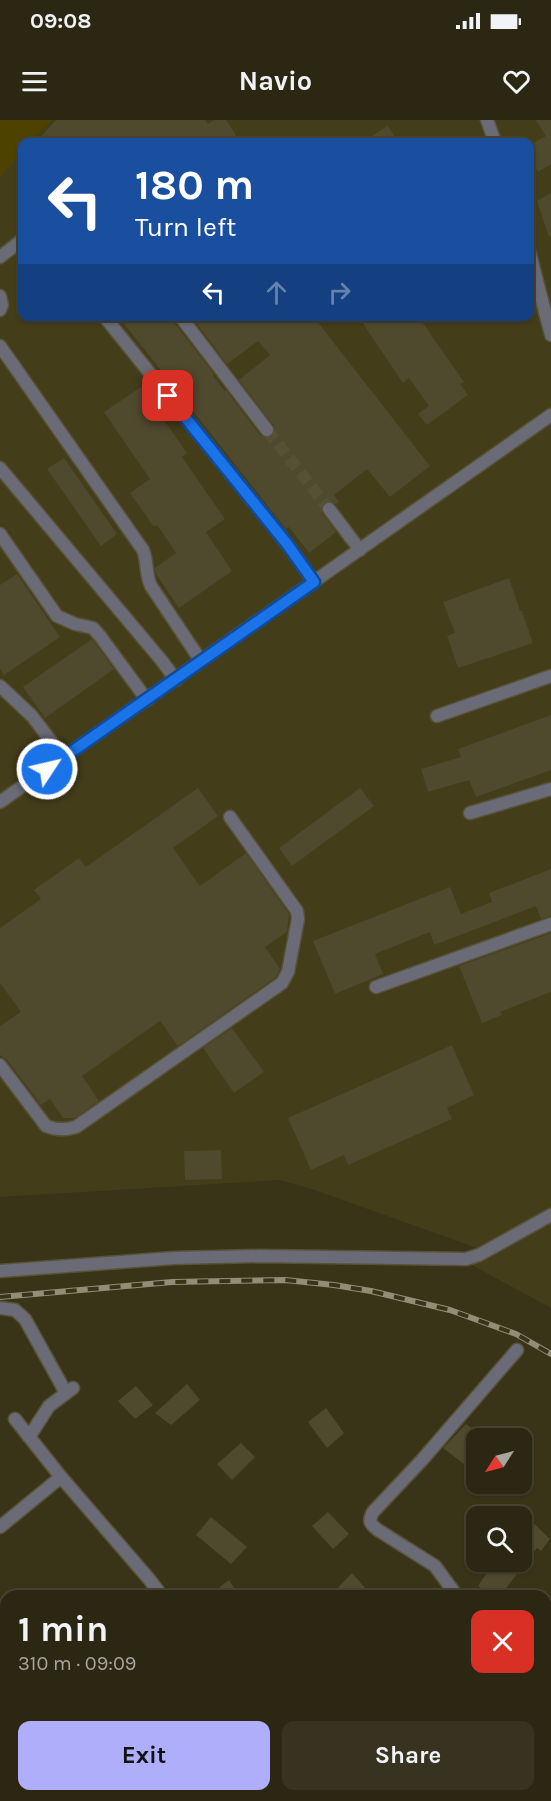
<!DOCTYPE html>
<meta charset="utf-8">
<style>
body{margin:0;font-family:Karla,sans-serif;background:#373320;color:#f1f3f6;height:100vh;display:flex;flex-direction:column;font-size:22px;white-space:nowrap}
*{box-sizing:border-box;margin:0}
p{font-size:20px;color:#a6a59f}
.icon{flex:none;width:33px;height:33px;fill:none;stroke:currentColor;stroke-width:2;stroke-linecap:round;stroke-linejoin:round}
.map{position:relative;flex:1;overflow:hidden}
.panel{position:absolute;left:0px;top:1470px;width:552px;height:212px;display:flex;flex-direction:column;background:#2b2712;border-radius:18px 18px 0 0;box-shadow:0 2px 4px #0004,0 0 0 2px #474432}
.panel>*{flex:none}
.guide{position:absolute;left:18px;top:18px;width:516px;height:183px;border-radius:12px;box-shadow:0 2px 4px #0004,0 0 0 2px #474432;background:#1a4fa0;color:#fff;overflow:hidden}
.needle{width:39px;rotate:234deg}
.buttons{position:absolute;left:466px;top:1308px;display:grid;gap:12px}
.buttons a{display:grid;place-items:center;width:66px;height:66px;border-radius:12px;background:#2b2712;box-shadow:0 2px 4px #0004,0 0 0 2px #474432;font-size:30px}
.pin{position:absolute;display:grid;place-items:center;width:51px;height:51px;color:#fff;margin:-26px;border-radius:12px;box-shadow:0 3px 9px #0006}
.me{position:absolute;width:66px;margin:-33px;rotate:55deg;stroke-linejoin:round;filter:drop-shadow(0 0 4px #0008)}
.turn{display:flex;align-items:center;gap:21px;height:126px;padding:0 18px;font-size:27px}
.turn .icon{width:78px;height:78px;stroke-width:2.5}
.turn b{display:block;font-size:42px;line-height:51px}
.lanes{display:flex;align-items:center;height:57px;padding:0 18px;background:#0003;justify-content:center;gap:30px;direction:ltr}
.lanes .off{opacity:.35}
.round{display:grid;place-items:center;flex:none;width:63px;height:63px;border-radius:12px;background:#373320}
.overview{display:flex;align-items:center;justify-content:space-between;height:102px;padding:0 18px}
h1{font-size:36px;font-weight:700;line-height:45px}
.action{display:flex;gap:12px;margin-top:auto;padding:12px 18px}
.action a{flex:1;height:69px;border-radius:12px;background:#afaefa;color:#111;font-size:24px;font-weight:700;line-height:69px;text-align:center}
.action a+a{background:#373320;color:#f1f3f6}
.status{display:flex;justify-content:space-between;align-items:center;height:42px;padding:0 30px;background:#2b2712;direction:ltr}
.status svg{height:16px;fill:currentColor}
header{display:flex;justify-content:space-between;align-items:center;height:78px;padding:0 18px;background:#2b2712;font-size:27px;font-weight:700}
.map>svg:first-child{display:block}
.built{fill:#443d1a;fill-rule:evenodd}
.green{fill:#4e4200}
.building{fill:#4f492d}
.lines{fill:none;stroke-linecap:round;stroke-linejoin:round}
.minor-tunnel{stroke:#565136;stroke-width:12;stroke-dasharray:12 6;stroke-linecap:butt}
.minor-casing{stroke:#575338;stroke-width:15}
.minor{stroke:#6a6b77;stroke-width:12}
.rail-casing{stroke:#928d77;stroke-width:6}
.rail{stroke:#393418;stroke-width:4;stroke-dasharray:11;stroke-linecap:butt}
.route-casing{stroke:#114b97;stroke-width:15}
.route{stroke:#1a73e8;stroke-width:10}
</style>
<div class="status"><b>09:08</b><svg viewBox="0 0 49 12"><path d="M0 12V9h3v3zM5 12V6h3v6zM10 12V3h3v9zM15 12V0h3v12zM26 1h20v11H26zM47 4h2v5h-2z"/></svg></div>
<header><svg class="icon" aria-label="menu" viewBox="0 0 24 24"><path d="M4 6h16M4 12h16M4 18h16"/></svg>Navio<svg class="icon" aria-label="heart" viewBox="0 0 24 24"><path d="M12 20l-8-8c-3-5 5-10 8-4 3-6 11-1 8 4z"/></svg></header>
<div class="map">
<svg width="551" height="1681" viewBox="0 0 551 1681">
<rect width="100%" height="100%" fill="#393418"/>
<path class="built" d="M0,0H551V1188L470,1144L477,1128L312,1069L280,1060L0,1077ZM22,22H530V196H22Z"/>
<polygon class="green" points="0,0 51,0 31,22 22,22 22,32 0,57"/>
<g class="building">
<polygon points="56,0 205,0 208,4 214,0 226,0 236,15 226,22 36,22"/>
<polygon points="536,0 551,0 551,44 538,52 530,36 530,25 546,16"/>
<polygon points="388,6 398,22 362,22"/>
<polygon points="551,73 551,116 549,117 537,81"/>
<polygon points="118,196 172,196 173,201 214,254 213,256 225,271 226,270 260,315 267,318 274,314 274,306 239,260 270,235 258,221 227,244 191,196 313,196 430,346 390,377 367,349 334,375 339,382 336,384 327,381 322,385 322,393 336,412 309,433 289,407 286,409"/>
<polygon points="358,196 418,196 464,262 460,264 468,275 427,305 418,294 429,286 409,258 403,263"/>
<polygon points="141,267 187,333 182,337 225,399 206,412 232,451 179,488 156,454 155,448 176,433 157,405 154,407 130,373 150,359 104,292"/>
<polygon points="64,338 117,414 101,426 47,349"/>
<polygon points="17,454 60,517 4,555 0,549 0,465"/>
<polygon points="509,458 520,491 522,491 533,523 458,548 447,516 455,513 443,482"/>
<polygon points="92,519 114,549 45,598 23,567"/>
<polygon points="551,595 551,650 476,677 469,660 428,672 421,649 461,637 458,629"/>
<polygon points="198,668 218,696 173,728 200,766 246,733 289,794 287,812 265,827 280,849 276,857 178,926 160,901 82,956 99,981 75,998 63,998 50,979 41,985 7,940 0,935 0,906 21,892 0,863 0,808 41,779 34,770 79,738 86,747"/>
<polygon points="360,668 374,686 292,746 279,728"/>
<polygon points="551,749 551,796 541,799 536,786 434,825 430,812 375,834 383,854 335,874 313,821 450,767 461,794 492,782 489,773"/>
<polygon points="551,813 551,872 500,892 502,895 482,903 459,846"/>
<polygon points="232,908 264,952 234,973 203,928"/>
<polygon points="452,925 474,975 447,988 452,999 348,1045 344,1035 311,1050 288,998"/>
<polygon points="221,1030 222,1059 185,1060 184,1031"/>
<polygon points="187,1264 200,1280 171,1305 155,1293"/>
<polygon points="136,1266 153,1285 135,1299 118,1281"/>
<polygon points="326,1288 344,1313 327,1328 308,1302"/>
<polygon points="466,1304 477,1312 477,1354 443,1328"/>
<polygon points="241,1323 255,1337 232,1360 217,1344"/>
<polygon points="328,1392 349,1414 333,1429 312,1406"/>
<polygon points="211,1397 247,1427 231,1444 196,1415"/>
<polygon points="529,1399 550,1419 541,1431 537,1428 500,1476 491,1476 478,1466 494,1442 522,1442 522,1405"/>
<polygon points="352,1453 366,1469 359,1476 330,1476"/>
<polygon points="229,1460 239,1476 208,1476"/>
</g>
<g class="lines">
<polyline class="minor-tunnel" points="267,310 329,389"/>
<defs>
<g id="minor">
<polyline points="487,0 495,22"/>
<polyline points="530,134 551,215"/>
<polyline points="0,137 22,120"/>
<polyline points="0,176 2,185 0,190"/>
<polyline points="104,196 287,424 314,462"/>
<polyline points="180,196 267,310"/>
<path d="M0,226L143,430C148,442 145,454 151,466L201,541"/>
<polyline points="0,348 162,541 176,560"/>
<polyline points="329,389 360,430"/>
<polyline points="0,414 57,496 75,504 93,508 100,516 147,580"/>
<polyline points="0,566 32,596 63,637"/>
<polyline points="437,596 551,556"/>
<polyline points="0,682 551,295"/>
<polyline points="470,693 551,669"/>
<polyline points="376,867 551,804"/>
<path d="M0,945L46,1006C56,1010 66,1010 76,1007L282,863L288,852L298,799L297,791L230,697"/>
<polyline points="0,1151 174,1138 260,1136 466,1139 479,1135 551,1095"/>
<polyline points="0,1188 15,1190 25,1199 66,1273"/>
<polyline points="15,1299 61,1357 149,1459 162,1476"/>
<polyline points="29,1317 49,1286 73,1268"/>
<polyline points="0,1407 61,1357"/>
<path d="M457,1476L435,1446L378,1410C370,1404 368,1401 373,1392L422,1340L517,1230"/>
<polyline points="546,1529 551,1532"/>
<polyline points="0,1562 6,1574"/>
<polyline points="546,1617 551,1612"/>
<polyline points="69,1676 76,1681"/>
<polyline points="459,1676 466,1681"/>
<polyline points="492,1681 496,1676"/>
</g>
</defs>
<use href="#minor" class="minor-casing"/>
<use href="#minor" class="minor"/>
<defs>
<polyline id="rail" points="0,1177 172,1162 285,1160 334,1165 371,1171 450,1190 516,1214 551,1234"/>
</defs>
<use href="#rail" class="rail-casing"/>
<use href="#rail" class="rail"/>
</g>
<g class="lines">
<defs>
<polyline id="route" points="47,649 314,462 287,424 168,276"/>
</defs>
<use href="#route" class="route-casing"/>
<use href="#route" class="route"/>
</g>
</svg>
<div class="buttons">
<a><svg class="needle" viewBox="-14 -14 28 28"><path d="M0-13l5 13h-10z" fill="#e53935"/><path d="M0 13l5-13h-10z" fill="#a6a59f"/></svg></a>
<a><svg class="icon" aria-label="search" viewBox="0 0 24 24"><circle cx="10" cy="10" r="6"/><path d="M15 15l6 6"/></svg></a>
</div>
<div class="pin" style="left:168px;top:276px;background:#d93025"><svg class="icon" aria-label="arrive" viewBox="0 0 24 24"><path d="M6 21V4h12l-3 4 3 4H6"/></svg></div>
<svg class="me" style="left:47px;top:649px" viewBox="-20 -20 40 40"><circle r="17" fill="#1a73e8" stroke="#fff" stroke-width="3"/><path d="M0-11L8 9 0 5-8 9z" fill="#fff"/></svg>
<div class="guide">
<div class="turn"><svg class="icon" aria-label="left" viewBox="0 0 24 24"><path d="M17 20v-9H6M10 6l-5 5 5 5"/></svg><div><b>180 m</b>Turn left</div></div>
<div class="lanes"><svg class="icon" aria-label="left" viewBox="0 0 24 24"><path d="M17 20v-9H6M10 6l-5 5 5 5"/></svg><svg class="icon off" aria-label="ahead" viewBox="0 0 24 24"><path d="M12 20V5M6 11l6-6 6 6"/></svg><svg class="icon off" aria-label="right" viewBox="0 0 24 24"><path d="M7 20v-9h11M14 6l5 5-5 5"/></svg></div>
</div>
<section class="panel">
<div class="overview"><div><h1>1 min</h1><p>310 m · 09:09</p></div><a class="round" style="background:#d93025;color:#fff"><svg class="icon" aria-label="close" viewBox="0 0 24 24"><path d="M6 6l12 12M18 6L6 18"/></svg></a></div>
<div class="action"><a>Exit</a><a>Share</a></div>
</section>
</div>
